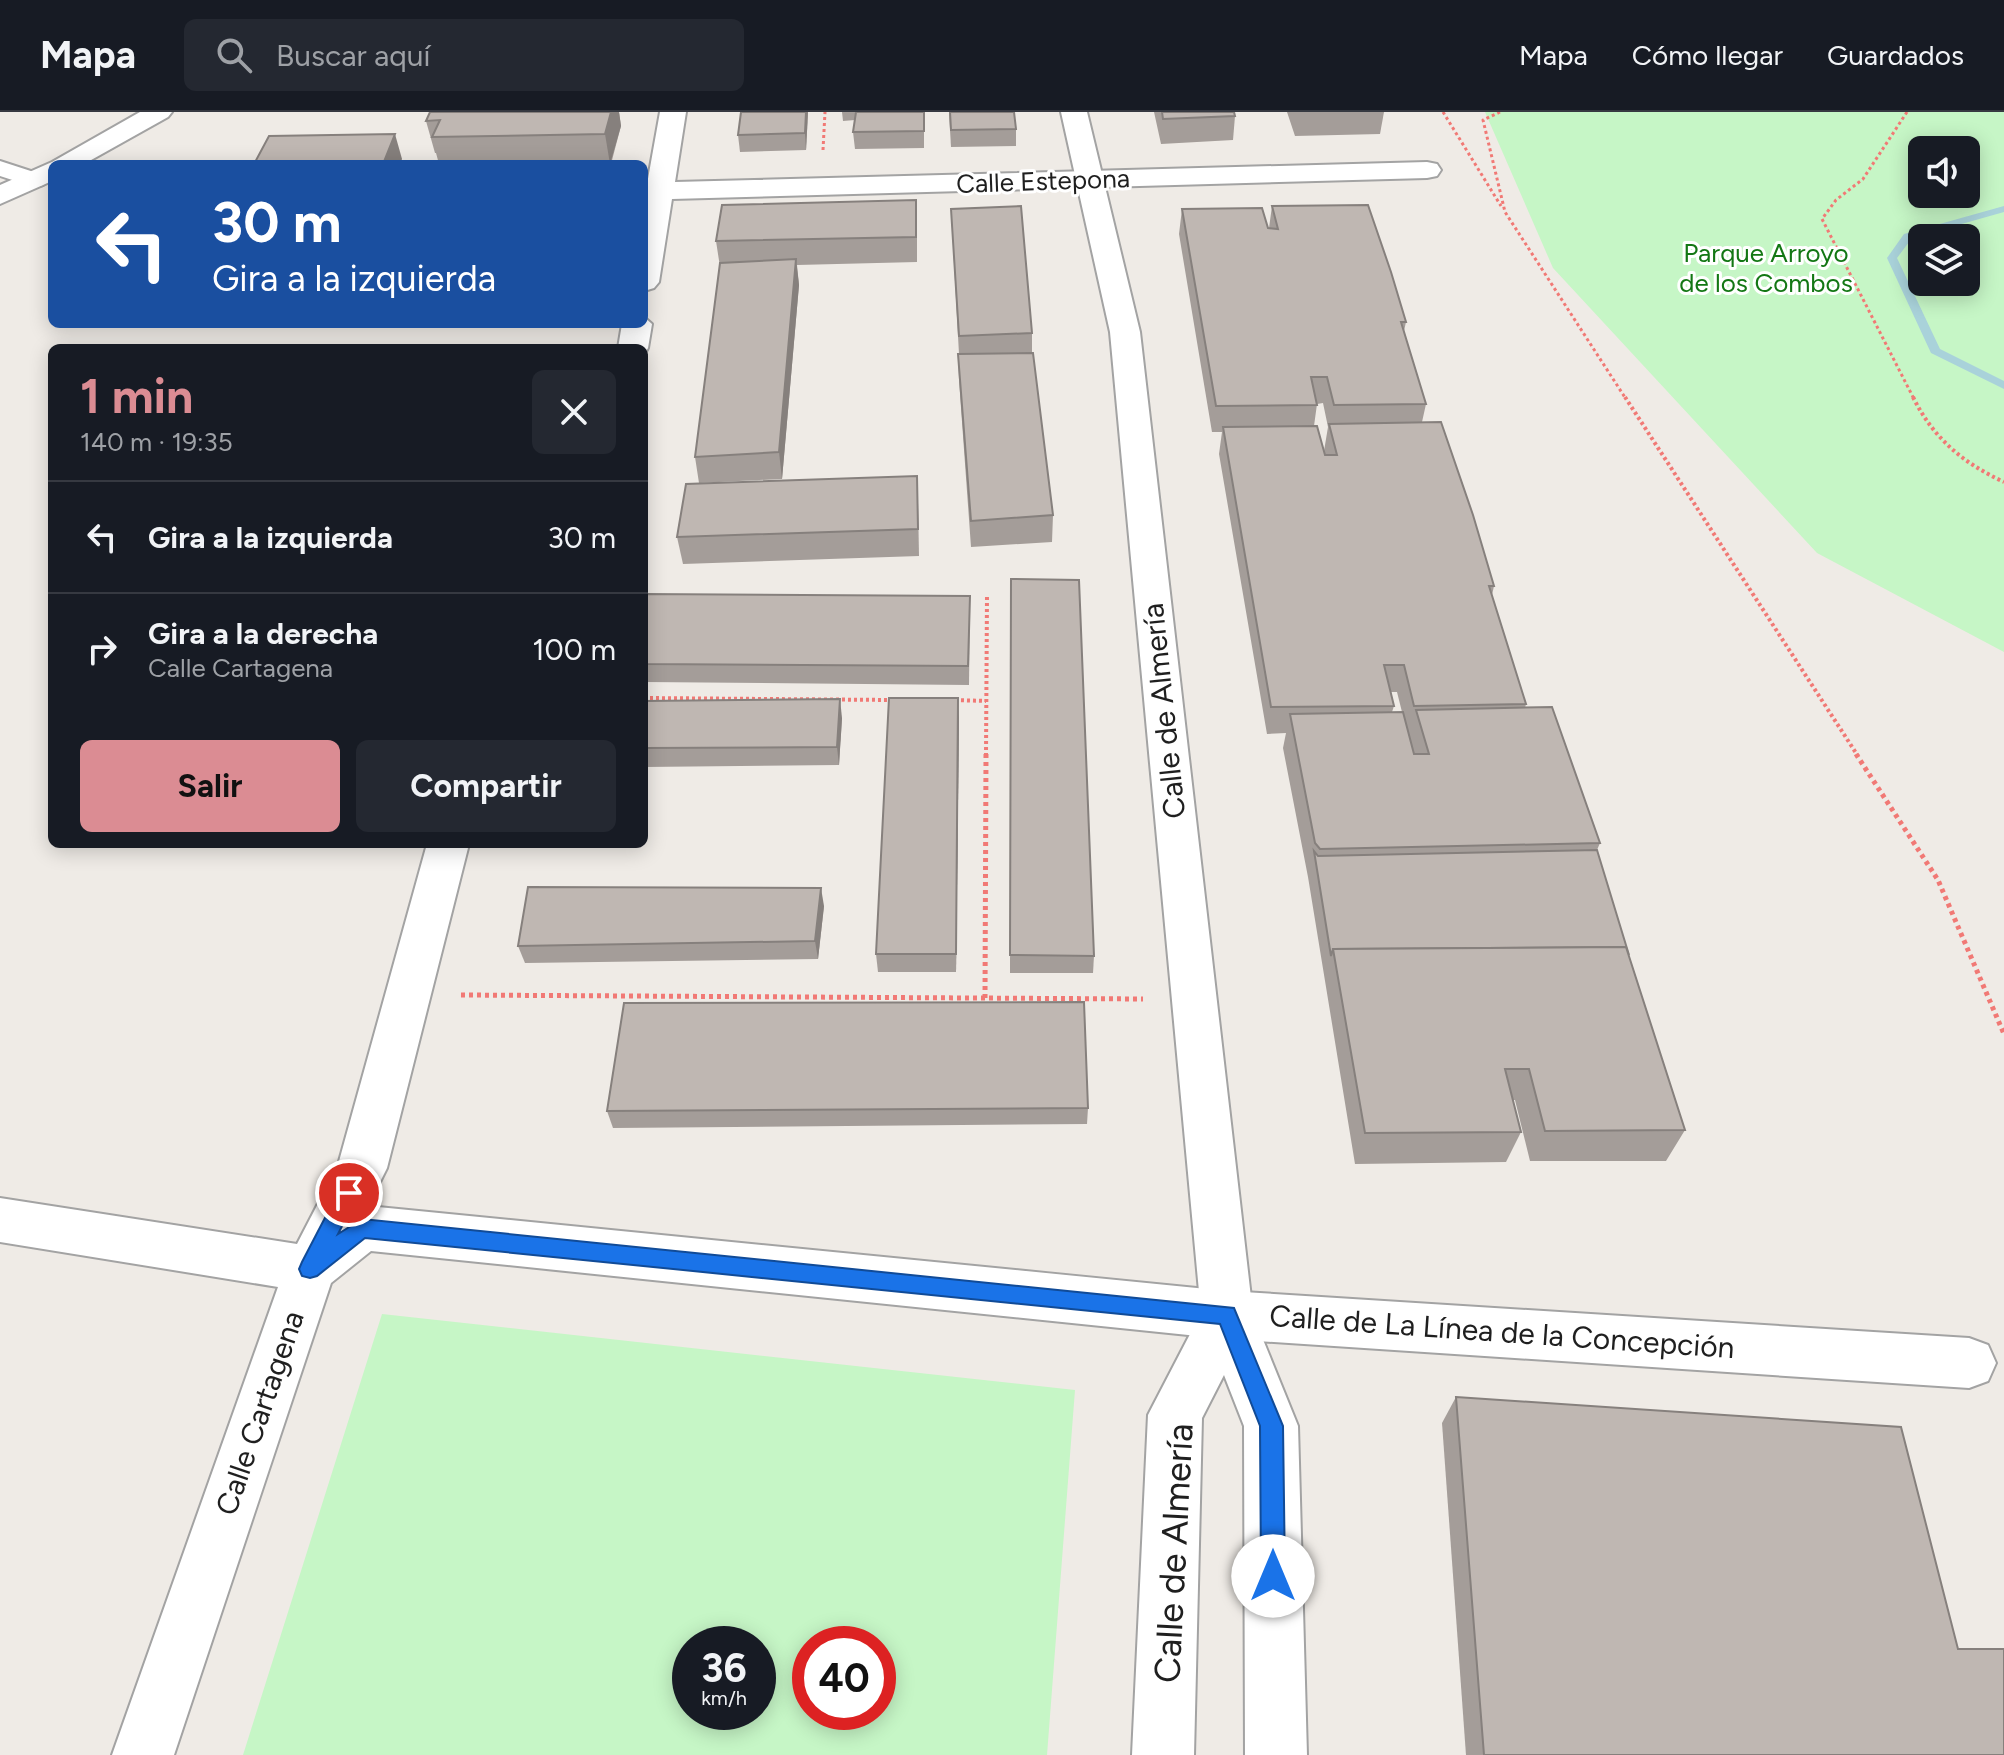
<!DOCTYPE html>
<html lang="es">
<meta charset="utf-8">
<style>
body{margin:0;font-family:Figtree,sans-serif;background:#242831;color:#f1f3f6;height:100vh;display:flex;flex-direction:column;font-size:30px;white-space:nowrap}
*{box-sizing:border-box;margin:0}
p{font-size:26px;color:#9ea1a6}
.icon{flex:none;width:44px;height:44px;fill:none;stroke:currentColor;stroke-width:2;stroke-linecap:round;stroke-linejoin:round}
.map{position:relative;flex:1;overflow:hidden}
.sheet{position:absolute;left:48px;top:232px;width:600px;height:504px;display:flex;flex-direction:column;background:#171b24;border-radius:12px;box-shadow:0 4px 20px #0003}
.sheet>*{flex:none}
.hud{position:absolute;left:48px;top:48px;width:600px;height:168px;border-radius:12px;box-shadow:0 4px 20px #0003;background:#1a4fa0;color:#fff;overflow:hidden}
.controls{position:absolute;left:1908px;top:24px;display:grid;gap:16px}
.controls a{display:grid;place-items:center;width:72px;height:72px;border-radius:12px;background:#171b24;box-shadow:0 4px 20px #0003;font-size:40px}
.speed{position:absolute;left:672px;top:1514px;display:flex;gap:16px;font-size:40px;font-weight:700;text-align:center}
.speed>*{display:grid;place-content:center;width:104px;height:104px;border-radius:50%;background:#171b24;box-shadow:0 4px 20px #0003;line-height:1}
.speed small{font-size:20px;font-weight:400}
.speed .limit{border:12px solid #d22;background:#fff;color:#111}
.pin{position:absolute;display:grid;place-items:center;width:68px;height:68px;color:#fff;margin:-34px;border:4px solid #fff;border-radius:50%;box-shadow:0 2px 8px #0007}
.me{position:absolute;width:88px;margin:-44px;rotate:0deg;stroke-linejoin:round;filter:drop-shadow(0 0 6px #0008)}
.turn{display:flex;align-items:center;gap:28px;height:168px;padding:0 32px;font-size:36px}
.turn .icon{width:104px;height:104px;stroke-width:2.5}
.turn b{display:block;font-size:56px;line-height:68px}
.round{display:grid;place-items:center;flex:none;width:84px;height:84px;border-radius:12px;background:#242831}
.overview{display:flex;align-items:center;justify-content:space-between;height:136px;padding:0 32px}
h1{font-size:48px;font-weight:700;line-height:60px;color:#db8c93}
.primary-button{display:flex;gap:16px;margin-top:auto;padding:16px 32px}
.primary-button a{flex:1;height:92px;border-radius:12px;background:#db8c93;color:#111;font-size:32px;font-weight:700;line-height:92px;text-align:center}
.primary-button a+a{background:#242831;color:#f1f3f6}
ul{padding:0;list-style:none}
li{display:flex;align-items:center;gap:24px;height:112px;padding:0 32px;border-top:2px solid #363941}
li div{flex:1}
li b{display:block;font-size:30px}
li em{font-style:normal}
header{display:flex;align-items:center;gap:48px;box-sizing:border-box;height:112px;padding:0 40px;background:#171b24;border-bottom:2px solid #363941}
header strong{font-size:38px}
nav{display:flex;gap:44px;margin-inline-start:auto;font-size:28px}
.search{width:560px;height:72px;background:#242831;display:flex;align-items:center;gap:20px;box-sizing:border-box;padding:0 28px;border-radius:12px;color:#9ea1a6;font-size:30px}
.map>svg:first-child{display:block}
.park{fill:#c6f6c6;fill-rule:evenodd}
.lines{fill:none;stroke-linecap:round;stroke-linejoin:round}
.stream{fill:#a9d2da;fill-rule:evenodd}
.pedestrian-casing{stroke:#a3a3a3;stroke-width:4}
.minor-casing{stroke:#a3a3a3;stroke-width:4}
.tertiary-casing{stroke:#a3a3a3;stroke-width:4}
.path-far2{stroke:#f17975;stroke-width:3;stroke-dasharray:3 3;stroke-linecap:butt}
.path-far1{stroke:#f17975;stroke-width:4;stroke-dasharray:3 3;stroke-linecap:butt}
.path{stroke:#f17975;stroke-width:5;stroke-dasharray:4 4;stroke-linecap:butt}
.pedestrian{fill:#fff;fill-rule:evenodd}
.minor{fill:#fff;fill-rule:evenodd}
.tertiary{fill:#fff;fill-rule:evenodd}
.wall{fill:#a49d99;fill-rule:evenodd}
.shaded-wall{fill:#86807d}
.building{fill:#bfb7b2;stroke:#86807d;stroke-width:2}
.route{fill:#1a73e8;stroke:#114b97;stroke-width:2}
.labels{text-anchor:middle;stroke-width:6;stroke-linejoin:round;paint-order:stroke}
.far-street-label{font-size:26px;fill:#1f1f1f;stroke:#fff}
.far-park-label{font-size:26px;fill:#137714;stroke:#fff}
.street-label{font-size:30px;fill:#1f1f1f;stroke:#fff}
.near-street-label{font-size:36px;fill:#1f1f1f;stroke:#fff}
</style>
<header>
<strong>Mapa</strong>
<div class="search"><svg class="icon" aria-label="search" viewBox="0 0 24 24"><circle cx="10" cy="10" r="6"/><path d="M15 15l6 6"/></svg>Buscar aquí</div>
<nav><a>Mapa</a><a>Cómo llegar</a><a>Guardados</a></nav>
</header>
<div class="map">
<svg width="2004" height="1643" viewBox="0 0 2004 1643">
<rect width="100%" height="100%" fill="#efebe6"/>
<g class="park">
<path d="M1485,0H2004V540L1817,441L1553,156ZM1922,38H1966V82H1922ZM1922,126H1966V170H1922Z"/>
<path d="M382,1202L1075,1278L1047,1643H243ZM690,1532H758V1600H690ZM810,1532H878V1600H810Z"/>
</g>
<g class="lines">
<polygon class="stream" points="2004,94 2004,100 1912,126 1897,146 1940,237 2004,269 2004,277 1931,241 1887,146 1904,122"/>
<defs>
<polygon id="pedestrian" points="0,49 43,63 46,68 43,73 34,75 0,64"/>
<g id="minor">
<polygon points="660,0 686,0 675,70 1427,50 1437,52 1441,58 1437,64 1427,66 672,87 659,170 654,176 644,179 644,89"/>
<polygon points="644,205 652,212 648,236 644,243 644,236 618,236 622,212 644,212"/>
<polygon points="427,732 469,732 387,1056 368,1094 1227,1179 1969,1226 1988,1233 1996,1251 1988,1269 1969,1276 1227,1227 371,1139 331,1171 174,1643 112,1643 278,1175 0,1130 0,1086 297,1132 338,1053"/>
</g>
<g id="tertiary">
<polygon points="140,0 172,0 168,5 84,52 52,52 52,69 0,92 0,73 52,50"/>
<polygon points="1061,0 1087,0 1140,220 1253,1203 1298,1314 1307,1643 1245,1643 1244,1314 1224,1263 1202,1306 1194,1643 1132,1643 1148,1303 1201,1201 1110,220"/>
</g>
</defs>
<use href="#pedestrian" class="pedestrian-casing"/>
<use href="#minor" class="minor-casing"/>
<use href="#tertiary" class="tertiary-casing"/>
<g class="path-far2">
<polyline points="1443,0 1501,94"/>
<polyline points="1500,0 1483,8 1505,100 1626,287"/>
<polyline points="1907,0 1863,67 1836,88 1822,107 1914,287"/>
<polyline points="823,38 825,0"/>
</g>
<g class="path-far1">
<polyline points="1625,285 1858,644"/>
<path d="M1913,285C1933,326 1963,351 2004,370"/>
<polyline points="644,586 893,588"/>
<polyline points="955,588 986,589"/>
<polyline points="986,644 987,483"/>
</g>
<g class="path">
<polyline points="1856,642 1938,768 2004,922"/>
<polyline points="461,883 1143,887"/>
<polyline points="985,886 986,642"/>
</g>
<use href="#pedestrian" class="pedestrian"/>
<use href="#minor" class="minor"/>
<use href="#tertiary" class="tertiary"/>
</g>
<g class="wall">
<polygon points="430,0 619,0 621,14 611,52 439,52 436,41 435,41 426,9"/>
<polygon points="741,0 808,0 806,38 740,40 738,23"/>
<polygon points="842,0 924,0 924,36 855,37 853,20 855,8 843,9"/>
<polygon points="949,0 1014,0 1016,17 1016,34 951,35"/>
<polygon points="1154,0 1234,0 1235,4 1233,28 1161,32"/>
<polygon points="1287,0 1384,0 1380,22 1295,24"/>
<path d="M1272,94L1406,210L1404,219L1426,292L1422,310L1494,474L1492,483L1526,592L1525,596L1600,731L1597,738L1629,843L1685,1018L1666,1049H1530L1515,988H1513L1521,1020L1506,1050L1355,1052L1308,765L1283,636L1286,621L1267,622L1219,342L1222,320H1212L1179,122L1182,97L1269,116ZM1323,291L1328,315L1324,339L1314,314L1317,292ZM1391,580H1397L1402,600H1392L1394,594Z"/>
<polygon points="951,97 1032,221 1032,241 1053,403 1052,430 971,435 959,268 958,242 959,242"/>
<polygon points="917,114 917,150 797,153 799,173 782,367 699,371 695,345 720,155 716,129"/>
<polygon points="918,391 919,444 683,452 677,425"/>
<polygon points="1011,467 1094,844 1093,861 1010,861"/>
<polygon points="644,482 970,484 969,573 644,570"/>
<polygon points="644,589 842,606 839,653 644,655"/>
<polygon points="959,605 956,860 878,860 876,842"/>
<polygon points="824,794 818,847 525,851 518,834"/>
<polygon points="1088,996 1087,1012 613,1016 607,999"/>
<polygon points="1456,1285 1958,1537 2004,1643 1466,1643 1442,1311"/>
</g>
<g class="shaded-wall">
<polygon points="611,0 619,0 621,14 610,52 605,22"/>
<polygon points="806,0 808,0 806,38 805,21"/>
<polygon points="395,22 402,47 400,52 383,52"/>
<polygon points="796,147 799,173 782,367 779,340"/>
<polygon points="958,586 959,605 956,860 956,842"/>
<polygon points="840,587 842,606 839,653 837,635"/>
<polygon points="821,776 824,794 818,847 815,829"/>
</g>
<g class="building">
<polygon points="430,0 611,0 605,22 432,25 440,8 426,9"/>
<polygon points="741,0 806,0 805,21 738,23"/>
<polygon points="856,0 924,0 924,19 853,20"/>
<polygon points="950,0 1014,0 1016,17 951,18"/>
<polygon points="1162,0 1234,0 1235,4 1163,7"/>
<polygon points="395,22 383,52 254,52 269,24"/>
<polygon points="916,88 916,125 716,129 722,93"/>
<polygon points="1368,93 1391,160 1406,210 1401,210 1426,292 1334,293 1327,265 1311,265 1317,293 1216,294 1182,97 1262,96 1268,116 1278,117 1272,94"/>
<polygon points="1021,94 1032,221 959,224 951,97"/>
<polygon points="796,147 779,340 695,345 720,151"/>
<polygon points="1033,241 1053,403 971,409 958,242"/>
<polygon points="1441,310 1473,403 1494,474 1489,474 1526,592 1414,594 1404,553 1384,553 1394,594 1271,595 1223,315 1317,314 1325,343 1337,343 1329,312"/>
<polygon points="917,364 918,417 677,425 686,372"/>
<polygon points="1011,467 1079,468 1094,844 1010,843"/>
<polygon points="644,482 970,484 968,554 644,552"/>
<polygon points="889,586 958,586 956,842 876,842"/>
<polygon points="840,587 837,635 644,636 644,589"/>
<polygon points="1552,595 1600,731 1320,737 1315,731 1290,602 1403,600 1414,642 1429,642 1416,598"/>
<polygon points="1597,738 1629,843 1626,835 1333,837 1331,844 1314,739 1318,744"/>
<polygon points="528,775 821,776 815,829 518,834"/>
<polygon points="1626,835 1685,1018 1545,1019 1529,957 1505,957 1521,1020 1365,1021 1333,837"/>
<polygon points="1084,890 1088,996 607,999 624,891"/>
<polygon points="1456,1285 1901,1315 1958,1537 2004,1537 2004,1643 1484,1643"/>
</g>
<polygon class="route" points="349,1072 356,1075 359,1081 338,1122 362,1107 1234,1196 1283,1314 1285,1464 1282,1472 1273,1476 1265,1472 1261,1464 1260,1314 1220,1212 365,1126 317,1164 310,1166 302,1164 299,1157 302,1150 341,1075"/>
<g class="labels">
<g class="far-street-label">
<text transform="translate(1043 69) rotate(-2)" y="9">Calle Estepona</text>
</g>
<g class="far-park-label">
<text x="1766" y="150">Parque Arroyo<tspan x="1766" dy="30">de los Combos</tspan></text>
</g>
<g class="street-label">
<text transform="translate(1164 599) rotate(-96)" y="10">Calle de Almería</text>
<text transform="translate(1502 1220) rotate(4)" y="10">Calle de La Línea de la Concepción</text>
<text transform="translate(260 1301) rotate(-71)" y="10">Calle Cartagena</text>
</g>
<g class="near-street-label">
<text transform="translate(1173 1441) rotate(-87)" y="13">Calle de Almería</text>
</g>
</g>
</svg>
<div class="controls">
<a><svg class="icon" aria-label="sound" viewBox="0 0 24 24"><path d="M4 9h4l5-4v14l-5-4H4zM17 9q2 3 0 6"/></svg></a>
<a><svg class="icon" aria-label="layers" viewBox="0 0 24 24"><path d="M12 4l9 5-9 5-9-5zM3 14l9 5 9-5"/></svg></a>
</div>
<div class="speed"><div>36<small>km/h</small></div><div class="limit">40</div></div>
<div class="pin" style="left:349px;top:1081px;background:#d93025"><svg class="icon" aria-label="arrive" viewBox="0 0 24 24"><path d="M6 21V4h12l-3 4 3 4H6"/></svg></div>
<svg class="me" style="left:1273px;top:1464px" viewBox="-20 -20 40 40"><circle r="19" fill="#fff"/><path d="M0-13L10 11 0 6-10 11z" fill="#1a73e8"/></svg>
<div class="hud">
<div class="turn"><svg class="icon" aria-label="left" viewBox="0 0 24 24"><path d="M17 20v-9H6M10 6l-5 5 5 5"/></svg><div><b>30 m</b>Gira a la izquierda</div></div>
</div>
<section class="sheet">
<div class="overview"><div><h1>1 min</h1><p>140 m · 19:35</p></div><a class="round"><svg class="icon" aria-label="close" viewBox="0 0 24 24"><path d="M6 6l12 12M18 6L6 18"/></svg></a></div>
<ul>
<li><svg class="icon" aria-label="left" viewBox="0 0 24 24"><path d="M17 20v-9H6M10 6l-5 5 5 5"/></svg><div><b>Gira a la izquierda</b></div><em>30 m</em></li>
<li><svg class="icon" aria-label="right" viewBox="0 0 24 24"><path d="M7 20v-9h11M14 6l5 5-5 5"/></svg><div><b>Gira a la derecha</b><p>Calle Cartagena</p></div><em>100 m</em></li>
</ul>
<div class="primary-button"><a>Salir</a><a>Compartir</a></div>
</section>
</div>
